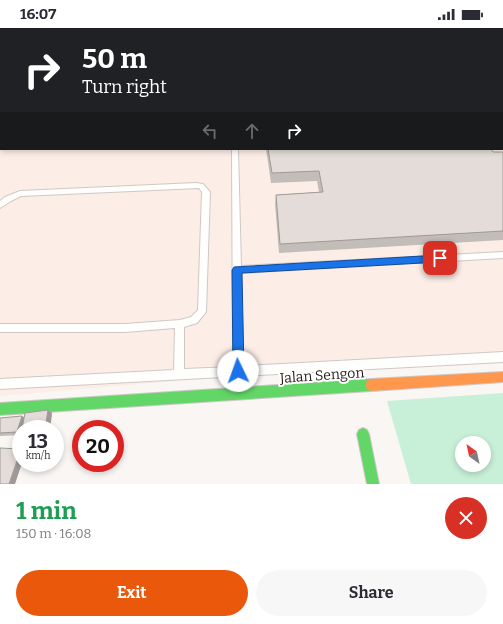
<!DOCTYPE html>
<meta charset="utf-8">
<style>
body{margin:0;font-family:Bitter,serif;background:#f7f7f7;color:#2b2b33;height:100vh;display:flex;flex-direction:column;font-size:15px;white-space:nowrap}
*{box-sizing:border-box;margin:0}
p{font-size:13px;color:#7c7c81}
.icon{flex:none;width:22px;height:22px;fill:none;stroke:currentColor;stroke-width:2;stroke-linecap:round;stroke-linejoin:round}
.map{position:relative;height:456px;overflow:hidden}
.sheet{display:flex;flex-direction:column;background:#fff;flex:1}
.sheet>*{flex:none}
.hud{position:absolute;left:0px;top:0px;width:503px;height:122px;box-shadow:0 2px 6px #0003;background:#202124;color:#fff;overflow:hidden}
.needle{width:26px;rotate:327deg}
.tools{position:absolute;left:455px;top:408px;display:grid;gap:8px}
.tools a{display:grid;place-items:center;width:36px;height:36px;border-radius:50%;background:#fff;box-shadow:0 2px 6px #0003;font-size:20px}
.speed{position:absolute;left:12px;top:392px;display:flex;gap:8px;font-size:20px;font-weight:700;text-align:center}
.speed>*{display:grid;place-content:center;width:52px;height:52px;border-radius:50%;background:#fff;box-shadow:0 2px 6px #0003;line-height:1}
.speed small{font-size:10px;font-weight:400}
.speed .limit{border:6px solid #d22;background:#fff;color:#111}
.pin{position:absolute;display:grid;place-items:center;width:34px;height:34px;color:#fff;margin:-17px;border-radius:8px;box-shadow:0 2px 6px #0006}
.me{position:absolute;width:44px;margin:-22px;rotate:357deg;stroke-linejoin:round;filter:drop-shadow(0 0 3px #0008)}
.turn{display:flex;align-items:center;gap:14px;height:84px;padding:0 16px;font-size:18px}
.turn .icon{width:52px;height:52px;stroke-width:2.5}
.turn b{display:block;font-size:28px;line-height:34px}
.lanes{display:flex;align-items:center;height:38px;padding:0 16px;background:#0003;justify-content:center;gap:20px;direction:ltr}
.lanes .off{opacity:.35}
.round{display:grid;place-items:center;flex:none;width:42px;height:42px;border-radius:21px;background:#f7f7f7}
.summary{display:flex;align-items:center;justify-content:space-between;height:68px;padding:0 16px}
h1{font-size:24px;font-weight:700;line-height:30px;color:#1e9e55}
.button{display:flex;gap:8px;margin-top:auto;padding:8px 16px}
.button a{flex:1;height:46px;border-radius:24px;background:#ea580c;color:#fff;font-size:16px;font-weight:700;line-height:46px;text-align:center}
.button a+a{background:#f7f7f7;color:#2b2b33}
.status{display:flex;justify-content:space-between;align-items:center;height:28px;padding:0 20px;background:#fff;direction:ltr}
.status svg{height:11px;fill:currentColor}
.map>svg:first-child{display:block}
.built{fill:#fceee7;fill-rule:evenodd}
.green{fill:#c8efd8;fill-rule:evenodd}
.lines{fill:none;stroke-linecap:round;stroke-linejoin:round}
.lane-casing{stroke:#cfc8c5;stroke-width:2}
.fast-casing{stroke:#cfc8c5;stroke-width:2}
.slow-casing{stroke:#cfc8c5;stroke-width:2}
.lane{fill:#fefefd;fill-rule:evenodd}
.fast{fill:#63d668;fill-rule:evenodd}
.slow{fill:#ff974d;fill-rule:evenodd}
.wall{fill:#c3bdba}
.shaded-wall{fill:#9f9a97}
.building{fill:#e3dcd8;stroke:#9f9a97}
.route{fill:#1a73e8;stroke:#114b97}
.labels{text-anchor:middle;stroke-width:4;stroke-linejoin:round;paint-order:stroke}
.near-street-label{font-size:14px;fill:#261c16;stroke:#fff}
</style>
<div class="status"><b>16:07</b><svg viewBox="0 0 49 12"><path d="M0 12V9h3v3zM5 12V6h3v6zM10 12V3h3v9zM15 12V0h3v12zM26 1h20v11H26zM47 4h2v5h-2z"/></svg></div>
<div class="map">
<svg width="503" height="456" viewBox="0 0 503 456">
<rect width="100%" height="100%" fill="#f9f6f4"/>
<path class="built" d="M0,0H503V325L0,368ZM1,1H502V121H1Z"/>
<path class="green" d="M503,365V456H411L387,373ZM462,415H484V437H462Z"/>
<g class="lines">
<defs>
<g id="lane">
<polygon points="67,0 77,0 67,1"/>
<polygon points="278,0 288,0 278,1"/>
<polygon points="422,0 432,0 422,1"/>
<rect x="495" y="0" width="6" height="1"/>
<polygon points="1,47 1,51 0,52 0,48"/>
<rect x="502" y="74" width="1" height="4"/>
<rect x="0" y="75" width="1" height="4"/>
<polygon points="232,121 238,121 241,238 503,224 503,230 241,245 243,338 503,324 503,334 0,361 0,351 174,342 175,300 125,304 0,304 0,296 125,296 180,292 191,289 198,282 202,164 199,160 21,168 11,173 0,180 0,173 5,169 20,163 196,155 203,156 210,164 206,284 197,295 184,299 184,341 233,339"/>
</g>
<g id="fast">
<polygon points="371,351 375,353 377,357 375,361 371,363 0,387 0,375"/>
<polygon points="363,400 367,402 369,406 379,456 367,456 357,406 359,402"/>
</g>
<polygon id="slow" points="503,344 503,354 371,363 367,361 365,357 367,353 371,351"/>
</defs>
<use href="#lane" class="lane-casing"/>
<use href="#fast" class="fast-casing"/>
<use href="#slow" class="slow-casing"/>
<use href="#lane" class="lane"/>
<use href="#fast" class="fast"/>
<use href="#slow" class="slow"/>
</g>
<g class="wall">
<polygon points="472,0 493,0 495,1 473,1"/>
<polygon points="266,121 491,121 493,124 503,124 503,212 279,225 275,176 276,167 319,164 317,153 271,155"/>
<polygon points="48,382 52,385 50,401 21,401 21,407 0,408 0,390 24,390"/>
</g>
<g class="shaded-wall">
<polygon points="125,0 180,0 181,1 118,1"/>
<polygon points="215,0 245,0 245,1 209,1"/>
<rect x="0" y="15" width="1" height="10"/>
<polygon points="1,36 1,45 0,45 0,37"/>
<rect x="0" y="94" width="1" height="6"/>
<polygon points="48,382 52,385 50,401 45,401"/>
<polygon points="22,388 27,391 24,401 21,401 21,406 17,404"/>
<polygon points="21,422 21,435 22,435 15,456 9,456"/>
</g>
<g class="building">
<polygon points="44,0 47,0 47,1 37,1"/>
<polygon points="56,0 68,0 68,1 49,1"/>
<polygon points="95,0 125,0 118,1 95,1"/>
<polygon points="182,0 215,0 209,1 183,1"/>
<polygon points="481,0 493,0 495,1 482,1"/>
<rect x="0" y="6" width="1" height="9"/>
<polygon points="1,23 1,36 0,37 0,24"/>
<rect x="0" y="82" width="1" height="12"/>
<polygon points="268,121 491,121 493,124 503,124 503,203 280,216 276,167 323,164 319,143 272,145"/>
<polygon points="48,382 45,401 22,401 25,385"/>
<polygon points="22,388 17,404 0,405 0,390"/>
<polygon points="0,420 21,421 9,456 0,456"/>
</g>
<polygon class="route" points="440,227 445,230 440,234 242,245 244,343 242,347 238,349 235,347 233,343 232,242 234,239"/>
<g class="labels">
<g class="near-street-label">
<text transform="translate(322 347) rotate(-4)" y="5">Jalan Sengon</text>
</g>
</g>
</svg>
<div class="tools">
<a><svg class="needle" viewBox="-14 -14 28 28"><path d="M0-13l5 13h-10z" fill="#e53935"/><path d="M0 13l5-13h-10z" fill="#7c7c81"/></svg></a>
</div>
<div class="speed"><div>13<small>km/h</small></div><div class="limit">20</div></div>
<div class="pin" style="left:440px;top:230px;background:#d93025"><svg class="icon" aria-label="arrive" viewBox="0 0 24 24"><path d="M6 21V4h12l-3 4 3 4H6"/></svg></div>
<svg class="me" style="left:238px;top:343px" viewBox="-20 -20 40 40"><circle r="19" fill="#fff"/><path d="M0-13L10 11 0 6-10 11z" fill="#1a73e8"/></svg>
<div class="hud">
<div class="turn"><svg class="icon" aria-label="right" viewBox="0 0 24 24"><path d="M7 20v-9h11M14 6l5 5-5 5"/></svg><div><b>50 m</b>Turn right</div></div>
<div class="lanes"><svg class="icon off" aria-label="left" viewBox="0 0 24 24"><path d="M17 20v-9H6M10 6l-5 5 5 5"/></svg><svg class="icon off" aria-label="ahead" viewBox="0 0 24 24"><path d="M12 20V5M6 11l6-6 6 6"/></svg><svg class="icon" aria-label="right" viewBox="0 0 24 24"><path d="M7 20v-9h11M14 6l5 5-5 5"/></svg></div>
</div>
</div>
<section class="sheet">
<div class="summary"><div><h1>1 min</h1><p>150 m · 16:08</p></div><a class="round" style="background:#d93025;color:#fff"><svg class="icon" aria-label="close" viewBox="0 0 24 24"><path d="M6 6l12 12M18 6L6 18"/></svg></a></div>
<div class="button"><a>Exit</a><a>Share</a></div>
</section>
